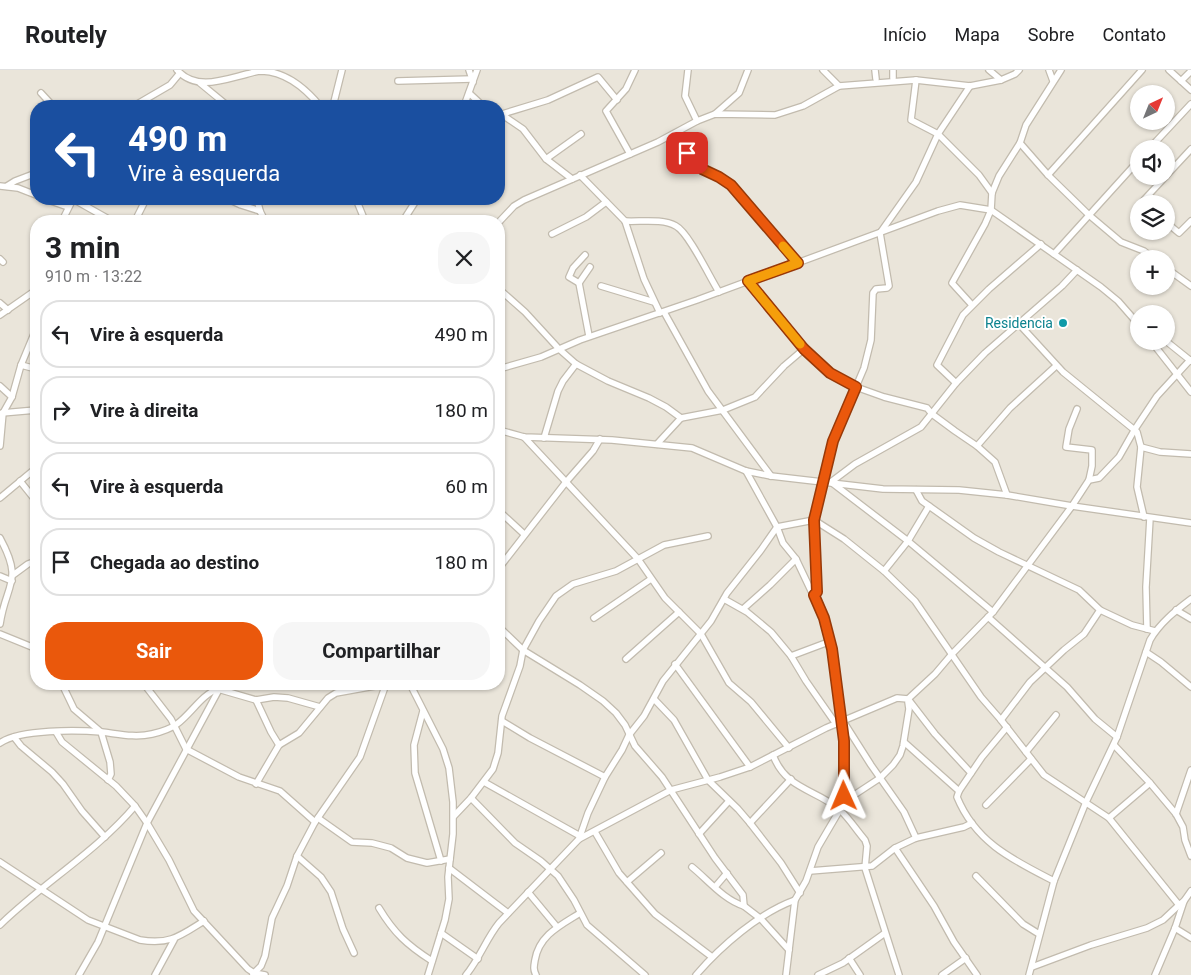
<!DOCTYPE html>
<html lang="pt">
<meta charset="utf-8">
<style>
body{margin:0;font-family:Roboto,sans-serif;background:#f6f6f6;color:#202124;height:100vh;display:flex;flex-direction:column;font-size:19px;white-space:nowrap}
*{box-sizing:border-box;margin:0}
p{font-size:16px;color:#757577}
.icon{flex:none;width:28px;height:28px;fill:none;stroke:currentColor;stroke-width:2;stroke-linecap:round;stroke-linejoin:round}
.map{position:relative;flex:1;overflow:hidden}
.panel{position:absolute;left:30px;top:145px;width:475px;height:475px;display:flex;flex-direction:column;background:#fff;border-radius:20px;box-shadow:0 1px 4px #0004}
.panel>*{flex:none}
.guide{position:absolute;left:30px;top:30px;width:475px;height:105px;border-radius:20px;box-shadow:0 1px 4px #0004;background:#1a4fa0;color:#fff;overflow:hidden}
.needle{width:32px;rotate:43deg}
.controls{position:absolute;left:1130px;top:15px;display:grid;gap:10px}
.controls a{display:grid;place-items:center;width:45px;height:45px;border-radius:50%;background:#fff;box-shadow:0 1px 4px #0004;font-size:25px}
.pin{position:absolute;display:grid;place-items:center;width:42px;height:42px;color:#fff;margin:-21px;border-radius:10px;box-shadow:0 2px 8px #0006}
.me{position:absolute;width:55px;margin:-28px;rotate:359deg;stroke-linejoin:round;filter:drop-shadow(0 0 4px #0008)}
.turn{display:flex;align-items:center;gap:18px;height:105px;padding:0 15px;font-size:22px}
.turn .icon{width:65px;height:65px;stroke-width:2.5}
.turn b{display:block;font-size:35px;line-height:42px}
.round{display:grid;place-items:center;flex:none;width:52px;height:52px;border-radius:20px;background:#f6f6f6}
.head{display:flex;align-items:center;justify-content:space-between;height:85px;padding:0 15px}
h1{font-size:30px;font-weight:700;line-height:38px}
.primary-button{display:flex;gap:10px;margin-top:auto;padding:10px 15px}
.primary-button a{flex:1;height:58px;border-radius:20px;background:#ea580c;color:#fff;font-size:20px;font-weight:700;line-height:58px;text-align:center}
.primary-button a+a{background:#f6f6f6;color:#202124}
ul{padding:0;list-style:none}
li{display:flex;align-items:center;gap:15px;height:68px;margin:0 10px 8px;padding:0 5px;border:2px solid #e0e0e0;border-radius:20px}
li div{flex:1}
li b{display:block;font-size:19px}
li em{font-style:normal}
header{display:flex;align-items:center;gap:30px;box-sizing:border-box;height:70px;padding:0 25px;background:#fff;border-bottom:1px solid #e0e0e0}
header strong{font-size:24px}
nav{display:flex;gap:28px;margin-inline-start:auto;font-size:18px}
.map>svg:first-child{display:block}
.residential{fill:#eae5da;fill-rule:evenodd}
.lines{fill:none;stroke-linecap:round;stroke-linejoin:round}
.minor-casing{stroke:#c2bbae;stroke-width:8}
.minor{stroke:#fff;stroke-width:5.5}
.route-casing{stroke:#983908;stroke-width:12}
.route{stroke:#ea580c;stroke-width:9}
.slow{stroke:#f59e0b;stroke-width:9}
.culture-dot{fill:#0f9aa8;stroke:#fff;stroke-width:2}
.labels{text-anchor:middle;stroke-width:4;stroke-linejoin:round;paint-order:stroke}
.culture-label{font-size:14px;fill:#0d838f;stroke:#fff;text-anchor:end}
</style>
<header>
<strong>Routely</strong>
<nav><a>Início</a><a>Mapa</a><a>Sobre</a><a>Contato</a></nav>
</header>
<div class="map">
<svg width="1191" height="905" viewBox="0 0 1191 905">
<rect width="100%" height="100%" fill="#f6f3ec"/>
<path class="residential" d="M0,0H1191V905H0ZM1139,24H1166V51H1139ZM36,36H499V129H36ZM1139,79H1166V106H1139ZM1139,134H1166V161H1139ZM36,151H499V614H36ZM1139,189H1166V216H1139ZM1139,244H1166V271H1139Z"/>
<g class="lines">
<defs>
<g id="minor">
<path d="M177,0C196,21 223,10 247,4C252,3 256,1 262,1C286,2 306,19 320,36"/>
<polyline points="469,0 473,12"/>
<polyline points="688,0 685,26 697,51"/>
<polyline points="823,0 839,16"/>
<polyline points="875,0 876,9"/>
<polyline points="893,0 893,8"/>
<polyline points="989,0 1001,10"/>
<polyline points="1049,0 1053,11"/>
<polyline points="1169,0 1191,20"/>
<polyline points="916,10 911,50 938,64 979,105 992,123"/>
<polyline points="398,11 472,9"/>
<polyline points="1181,11 1191,1"/>
<polyline points="200,13 228,36"/>
<polyline points="41,23 53,36"/>
<polyline points="469,23 483,36"/>
<polyline points="134,36 170,15 180,3"/>
<polyline points="333,36 342,0"/>
<polyline points="464,36 477,0"/>
<polyline points="501,44 523,59 546,89 572,109"/>
<polyline points="715,44 739,23 748,0"/>
<polyline points="499,45 548,30 598,7 617,30"/>
<polyline points="673,65 703,99 719,107 731,115 798,193"/>
<polyline points="1020,73 1048,105 1089,145 1121,172 1144,181 1154,189"/>
<polyline points="1149,79 1191,34"/>
<polyline points="630,84 606,41 626,19 635,0"/>
<polyline points="546,89 581,64"/>
<polyline points="580,105 625,151 644,209 660,243"/>
<polyline points="1048,105 1142,0"/>
<polyline points="1166,106 1191,79"/>
<polyline points="0,116 18,118 36,125"/>
<polyline points="7,116 15,111 36,103"/>
<polyline points="45,129 68,137"/>
<polyline points="73,129 112,151"/>
<polyline points="228,129 241,135 260,141"/>
<polyline points="257,129 260,141 265,151"/>
<polyline points="356,129 365,151"/>
<polyline points="1146,134 1143,131 1166,106"/>
<polyline points="62,151 73,129"/>
<polyline points="135,151 146,129"/>
<polyline points="403,151 417,129"/>
<path d="M625,151C640,152 662,148 676,156C689,163 710,208 719,222"/>
<polyline points="499,152 514,136 524,130 658,72 697,51 715,44 775,45 803,36 839,16 916,10 970,16 1001,10 1015,4 1019,0"/>
<polyline points="1166,152 1179,163 1191,151"/>
<polyline points="552,164 586,147 606,132"/>
<polyline points="1054,184 1139,90"/>
<polyline points="0,189 3,192"/>
<polyline points="1166,198 1191,216"/>
<polyline points="748,211 804,279 830,303 856,317 884,327 927,338 932,344 955,361 977,376 995,392 1007,425"/>
<polyline points="579,213 569,207 573,198 585,185"/>
<polyline points="601,216 654,232"/>
<polyline points="499,219 525,242 559,279 576,294 608,311 649,328 666,337 681,348"/>
<polyline points="0,233 8,240"/>
<polyline points="972,235 952,213 985,154 991,140 992,123 999,106 1020,73 1026,55 1061,0"/>
<polyline points="664,242 708,321 771,406"/>
<polyline points="0,245 36,220"/>
<polyline points="1019,254 1063,302 1137,362 1141,377 1137,417 1144,447"/>
<polyline points="589,266 579,213 590,197"/>
<polyline points="1151,271 1191,322"/>
<polyline points="1166,271 1191,291"/>
<polyline points="21,295 36,299"/>
<polyline points="499,299 541,287 580,270 697,230 938,141 960,135 991,140 1101,217 1118,231 1139,255"/>
<polyline points="956,313 937,295 963,245 989,219 1041,174"/>
<polyline points="0,316 12,327"/>
<polyline points="1077,339 1069,359 1066,377 1092,380 1092,396 1089,410"/>
<polyline points="2,343 36,340"/>
<polyline points="499,360 524,367 612,370 692,378 746,401 771,406 883,419 959,420 1007,425 1072,436 1191,453"/>
<polyline points="524,367 638,489 665,528 701,564 729,613 751,632 789,678"/>
<polyline points="544,368 558,321 563,311 576,294"/>
<polyline points="657,374 681,348 723,340 755,327 784,296 804,279"/>
<polyline points="0,376 3,343 12,327 21,295 36,259"/>
<polyline points="977,376 1010,338 1056,296"/>
<polyline points="1141,377 1160,382 1191,384"/>
<polyline points="746,401 777,457 783,473 796,489 824,548 831,571 844,671 843,708 845,731"/>
<polyline points="20,411 36,431"/>
<polyline points="916,420 922,431 974,468 999,482 1079,520 1100,540 1132,555 1155,561"/>
<polyline points="0,428 36,398"/>
<polyline points="499,441 524,464"/>
<path d="M0,468C24,512 6,513 0,554"/>
<polyline points="499,498 566,412 593,381 600,369"/>
<polyline points="884,501 908,471 929,436"/>
<polyline points="13,505 28,494 36,491"/>
<polyline points="0,506 12,511"/>
<polyline points="814,525 817,522 814,450 833,371 864,298 871,270 873,223 876,219 887,218 889,216 880,163 916,112 938,64 970,16"/>
<polyline points="724,529 747,542 771,562 791,586 806,611 836,654"/>
<polyline points="743,539 770,515 796,489"/>
<polyline points="1176,540 1191,549"/>
<polyline points="993,542 908,471 831,412 855,394 921,357 956,313 985,283 1062,216 1077,200"/>
<polyline points="988,547 1067,617 1095,649 1117,667"/>
<polyline points="594,548 651,509"/>
<polyline points="499,557 523,580 580,615 603,631 616,643 625,655 635,676 662,707 715,788 743,825 744,836 761,849 789,880"/>
<polyline points="1147,559 1146,517 1150,448"/>
<polyline points="0,564 32,577 36,580"/>
<polyline points="1146,582 1161,592 1191,617"/>
<polyline points="791,586 831,571"/>
<polyline points="626,589 679,542"/>
<polyline points="675,594 750,697"/>
<polyline points="62,614 74,639 101,662 110,692 111,704 108,710"/>
<polyline points="144,614 171,649 186,679 239,707 280,721 315,752"/>
<polyline points="410,614 443,679 449,698 453,732 453,764 448,807 449,829 445,850 428,905"/>
<polyline points="654,629 674,650 708,710 738,739 750,753 781,793 800,823"/>
<polyline points="908,629 935,604 952,584 993,542 1072,436 1089,410 1099,408 1119,387 1135,359 1157,326 1190,290"/>
<polyline points="256,630 271,662 279,675"/>
<polyline points="423,641 414,675 415,703 441,791"/>
<polyline points="1001,650 1030,612 1064,580 1084,564 1100,540"/>
<polyline points="502,651 530,668 605,707"/>
<polyline points="843,651 871,695 904,742 916,768"/>
<path d="M1007,657L982,687L959,721L957,727C976,773 1013,790 1054,811"/>
<polyline points="56,662 62,672 116,716 135,736 147,753 169,790 194,841 248,899 254,903 265,905"/>
<polyline points="14,667 21,676 52,702 63,714 82,741 105,767"/>
<polyline points="904,672 959,721"/>
<path d="M0,673C20,659 77,660 102,662C119,664 135,668 152,664C161,662 170,659 177,654C191,644 202,624 218,619L256,630L274,627L288,628L320,637"/>
<polyline points="1114,675 1150,713 1176,744 1183,757 1185,770 1191,786"/>
<polyline points="1026,682 1056,645"/>
<path d="M773,685C786,720 816,719 840,740C849,748 857,761 865,770L867,776L865,798L899,905"/>
<polyline points="484,712 580,766"/>
<polyline points="256,714 279,675 299,663 328,628 336,623 386,614"/>
<polyline points="471,728 515,773 541,791 558,806 574,830 587,855 645,905"/>
<polyline points="986,735 1031,689"/>
<polyline points="1176,744 1191,700"/>
<polyline points="454,746 471,728 493,699 498,683 502,646 520,596 523,580 539,551 556,526 573,514 616,501 664,475 708,466"/>
<polyline points="318,748 352,772 372,773 391,778 407,788 427,793 450,789"/>
<polyline points="1109,748 1150,713"/>
<polyline points="750,753 791,709"/>
<polyline points="595,762 619,803 655,844 712,887"/>
<polyline points="699,764 729,731"/>
<polyline points="579,769 671,720 720,707 750,697 826,658 897,628 908,629 935,664 971,703"/>
<polyline points="895,778 934,836 954,872 977,905"/>
<polyline points="297,786 321,807 331,822 343,859 354,883"/>
<path d="M0,792L88,850L140,870C170,875 180,866 204,851"/>
<path d="M692,797C708,810 724,830 744,836"/>
<polyline points="449,798 508,843"/>
<polyline points="810,801 872,796 895,778 916,768 964,757 972,753"/>
<polyline points="976,806 1023,854 1039,864"/>
<polyline points="627,812 661,783"/>
<polyline points="715,817 727,803"/>
<polyline points="528,822 557,857"/>
<path d="M379,838C394,863 407,875 432,891"/>
<path d="M0,855C43,813 96,782 135,736"/>
<polyline points="1175,858 1191,868"/>
<polyline points="441,863 478,889"/>
<polyline points="849,888 860,905"/>
<polyline points="1032,897 1091,875 1147,858 1163,850 1179,835"/>
<polyline points="253,904 261,896 265,886 272,848 287,816 297,786 315,752 360,687 386,614"/>
<polyline points="79,905 98,872 147,753 222,614"/>
<polyline points="155,905 174,870"/>
<path d="M466,905C480,888 486,869 499,853L579,769L588,743L605,707L622,680L629,665L644,646L663,611L711,551L727,523L761,480L777,457L814,450L844,469L884,501L915,531L981,627L1001,650L1044,705L1109,748L1179,835L1184,831"/>
<path d="M536,905C533,899 534,896 535,890C539,865 561,855 580,843"/>
<path d="M696,905C721,876 759,843 795,830"/>
<polyline points="786,905 795,830 806,811 818,777 845,731 880,708 893,695 900,685 903,676 909,639 908,632"/>
<polyline points="818,905 843,893 885,863"/>
<polyline points="942,905 966,888"/>
<path d="M1029,905L1054,811L1086,732L1117,667L1150,570C1160,553 1175,541 1191,529"/>
<polyline points="1155,905 1175,858 1184,831 1191,821"/>
</g>
</defs>
<use href="#minor" class="minor-casing"/>
<use href="#minor" class="minor"/>
</g>
<g class="lines">
<defs>
<polyline id="route" points="687,83 702,99 719,107 731,115 798,193 748,211 804,279 830,303 856,317 833,371 814,450 817,522 814,525 824,548 832,579 844,671 844,726"/>
</defs>
<use href="#route" class="route-casing"/>
<use href="#route" class="route"/>
<polyline class="slow" points="783,176 798,193 748,211 800,274"/>
</g>
<circle class="culture-dot" cx="1063" cy="253" r="5"/>
<g class="labels">
<g class="culture-label">
<text x="1053" y="258">Residencia</text>
</g>
</g>
</svg>
<div class="controls">
<a><svg class="needle" viewBox="-14 -14 28 28"><path d="M0-13l5 13h-10z" fill="#e53935"/><path d="M0 13l5-13h-10z" fill="#757577"/></svg></a>
<a><svg class="icon" aria-label="sound" viewBox="0 0 24 24"><path d="M4 9h4l5-4v14l-5-4H4zM17 9q2 3 0 6"/></svg></a>
<a><svg class="icon" aria-label="layers" viewBox="0 0 24 24"><path d="M12 4l9 5-9 5-9-5zM3 14l9 5 9-5"/></svg></a>
<a>+</a>
<a>−</a>
</div>
<div class="pin" style="left:687px;top:83px;background:#d93025"><svg class="icon" aria-label="arrive" viewBox="0 0 24 24"><path d="M6 21V4h12l-3 4 3 4H6"/></svg></div>
<svg class="me" style="left:844px;top:726px" viewBox="-20 -20 40 40"><path d="M0-17L14 15 0 8-14 15z" fill="#ea580c" stroke="#fff" stroke-width="4"/></svg>
<div class="guide">
<div class="turn"><svg class="icon" aria-label="left" viewBox="0 0 24 24"><path d="M17 20v-9H6M10 6l-5 5 5 5"/></svg><div><b>490 m</b>Vire à esquerda</div></div>
</div>
<section class="panel">
<div class="head"><div><h1>3 min</h1><p>910 m · 13:22</p></div><a class="round"><svg class="icon" aria-label="close" viewBox="0 0 24 24"><path d="M6 6l12 12M18 6L6 18"/></svg></a></div>
<ul>
<li><svg class="icon" aria-label="left" viewBox="0 0 24 24"><path d="M17 20v-9H6M10 6l-5 5 5 5"/></svg><div><b>Vire à esquerda</b></div><em>490 m</em></li>
<li><svg class="icon" aria-label="right" viewBox="0 0 24 24"><path d="M7 20v-9h11M14 6l5 5-5 5"/></svg><div><b>Vire à direita</b></div><em>180 m</em></li>
<li><svg class="icon" aria-label="left" viewBox="0 0 24 24"><path d="M17 20v-9H6M10 6l-5 5 5 5"/></svg><div><b>Vire à esquerda</b></div><em>60 m</em></li>
<li><svg class="icon" aria-label="arrive" viewBox="0 0 24 24"><path d="M6 21V4h12l-3 4 3 4H6"/></svg><div><b>Chegada ao destino</b></div><em>180 m</em></li>
</ul>
<div class="primary-button"><a>Sair</a><a>Compartilhar</a></div>
</section>
</div>
